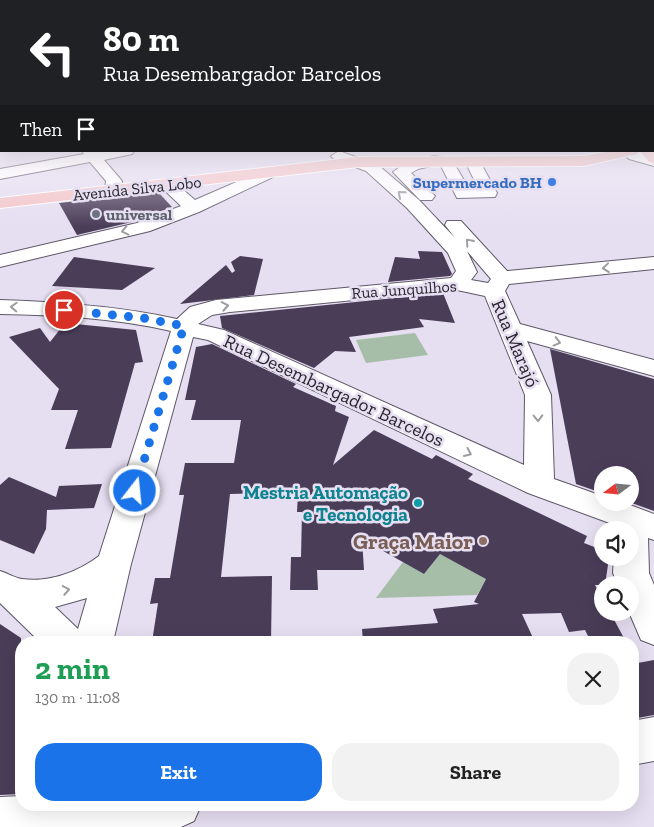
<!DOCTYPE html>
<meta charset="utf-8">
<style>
body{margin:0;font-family:"Zilla Slab",serif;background:#f2f2f2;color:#222;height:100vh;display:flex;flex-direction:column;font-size:19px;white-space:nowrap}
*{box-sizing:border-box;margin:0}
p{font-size:16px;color:#767676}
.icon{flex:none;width:28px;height:28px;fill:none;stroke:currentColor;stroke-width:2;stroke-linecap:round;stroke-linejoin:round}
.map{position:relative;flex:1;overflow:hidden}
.details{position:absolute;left:15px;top:636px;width:624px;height:175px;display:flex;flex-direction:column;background:#fff;border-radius:20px;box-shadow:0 5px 20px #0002}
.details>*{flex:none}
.top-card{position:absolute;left:0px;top:0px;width:655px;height:152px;box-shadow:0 5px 20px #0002;background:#202124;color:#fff;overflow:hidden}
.needle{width:32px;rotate:254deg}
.fabs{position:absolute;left:594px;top:466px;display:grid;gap:10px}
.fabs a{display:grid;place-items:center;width:45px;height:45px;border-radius:50%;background:#fff;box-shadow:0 5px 20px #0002;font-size:25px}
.pin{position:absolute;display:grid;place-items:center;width:42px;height:42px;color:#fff;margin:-21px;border:2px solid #fff;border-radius:50%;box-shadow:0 1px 5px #0007}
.me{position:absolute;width:55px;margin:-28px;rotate:16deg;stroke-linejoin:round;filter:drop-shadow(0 0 4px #0008)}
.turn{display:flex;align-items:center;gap:18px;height:105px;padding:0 20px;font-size:22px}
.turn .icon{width:65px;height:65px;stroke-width:2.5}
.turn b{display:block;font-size:35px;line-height:42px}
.then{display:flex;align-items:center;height:48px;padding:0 20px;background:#0003;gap:10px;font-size:19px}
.round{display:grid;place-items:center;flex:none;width:52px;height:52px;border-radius:20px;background:#f2f2f2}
.headline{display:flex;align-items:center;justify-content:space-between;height:85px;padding:0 20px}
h1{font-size:30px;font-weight:700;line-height:38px;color:#1e9e55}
.cta{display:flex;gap:10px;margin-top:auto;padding:10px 20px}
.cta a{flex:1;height:58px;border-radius:20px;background:#1a73e8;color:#fff;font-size:20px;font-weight:700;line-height:58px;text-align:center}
.cta a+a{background:#f2f2f2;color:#222}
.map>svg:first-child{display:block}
.green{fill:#a6bea8}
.building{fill:#4a3d58}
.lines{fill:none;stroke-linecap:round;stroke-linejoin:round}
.minor-casing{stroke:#5e5767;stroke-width:2}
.major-casing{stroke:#fff;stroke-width:2}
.minor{fill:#fff;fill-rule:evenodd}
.major{fill:#f4c5c7;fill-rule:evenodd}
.oneway{stroke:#9e9ca0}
.route{stroke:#1a73e8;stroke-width:9;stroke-dasharray:0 16.2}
.shop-dot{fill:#3f7fe0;stroke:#e6def1;stroke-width:2}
.worship-dot{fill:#6b7280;stroke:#e6def1;stroke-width:2}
.culture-dot{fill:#0f9aa8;stroke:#e6def1;stroke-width:2}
.education-dot{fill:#8d6e63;stroke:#e6def1;stroke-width:2}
.labels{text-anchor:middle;stroke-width:5;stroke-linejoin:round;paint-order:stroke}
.far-shop-label{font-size:16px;font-weight:bold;fill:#366cbe;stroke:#e6def1;text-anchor:end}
.far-street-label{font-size:16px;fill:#28242b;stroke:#e6def1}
.far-worship-label{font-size:16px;font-weight:bold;fill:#5b616d;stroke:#e6def1;text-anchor:start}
.street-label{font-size:19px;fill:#28242b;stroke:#e6def1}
.culture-label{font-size:19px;font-weight:bold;fill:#0d838f;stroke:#e6def1;text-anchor:end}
.near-education-label{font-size:22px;font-weight:bold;fill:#785e54;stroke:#e6def1;text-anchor:end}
</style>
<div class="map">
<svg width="654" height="827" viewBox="0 0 654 827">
<rect width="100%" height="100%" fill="#e6def1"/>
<g class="green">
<polygon points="415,333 428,355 366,363 356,340"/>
<polygon points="440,554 487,577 477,595 376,598 403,562 424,574"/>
</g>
<g class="building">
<polygon points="158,192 172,207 136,221 77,235 59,203"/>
<polygon points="418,251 442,252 452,274 450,276 388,282 395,257 420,259"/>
<polygon points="240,256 263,259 254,295 180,304 226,265 232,273 235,271 231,262"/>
<polygon points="74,257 155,268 122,290 52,286"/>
<polygon points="443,293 455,323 419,319 424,327 349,337 356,352 335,351 314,368 222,328 220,316"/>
<polygon points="65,323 136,330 143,362 135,363 111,448 65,449 78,410 51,410 59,389 9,337 40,328 50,342"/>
<polygon points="212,344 296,384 293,387 336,406 335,411 349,417 333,465 374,430 432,459 436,455 473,474 468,479 587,536 584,543 602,550 602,558 609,558 605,585 595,585 602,598 602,612 610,612 626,642 591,642 585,630 569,632 561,613 522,614 533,638 522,640 524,642 363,642 362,629 438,623 433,609 479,604 474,602 486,579 440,554 424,574 362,539 364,570 317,570 318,590 290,590 291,557 301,557 302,512 297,512 298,492 230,494 221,577 272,576 271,642 152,642 158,603 150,604 155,578 170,578 184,495 179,495 185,463 234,463 241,420 191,420 196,400 185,400 196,347"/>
<polygon points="550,349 654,379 654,511 629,502 630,475 602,475 602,493 576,484"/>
<polygon points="9,477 56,497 59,486 102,484 94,508 47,510 46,529 34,554 0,540 0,485"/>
<polygon points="0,624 21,638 21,794 0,795"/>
<polygon points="654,660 654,715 632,719 632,664"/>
</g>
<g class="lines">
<defs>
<g id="minor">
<polygon points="82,151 134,151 132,154 104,160 122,181 119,194 107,194 105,190 106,181 90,162 0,179 0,169 84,154"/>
<path d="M339,151L378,165L419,200L455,238L445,225L447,221H461L507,271L654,257V269L509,284L505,291L520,324L654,360V376L527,341L551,395L554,479L602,496V502H622L654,514V540L648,538L649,573L654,585V645L641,640L629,612L630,585H618L613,573L614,558H630V530H614L615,525L528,493L208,340L193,337L131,564L113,642H40L0,603V571C7,573 15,578 22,579C49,583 78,572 99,556L171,331C115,318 57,315 0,314V300C59,302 119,306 177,319L190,307L216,300L451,278L456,271L448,253L407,208L366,171L334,159L331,156ZM467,251L491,279L488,283L471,280L477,272ZM457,290L485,296L525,395L524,465L224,330L198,324L212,315L230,312ZM87,598L78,629L55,607Z"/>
<polygon points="634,151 654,151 654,166 629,159 626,156"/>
<polygon points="434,156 451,158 469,189 478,188 465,161 468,158 478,158 497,193 495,197 457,198 440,164 418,169 411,173 435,196 432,200 420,200 393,172 407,162"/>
<polygon points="269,168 275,170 277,173 275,176 199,212 150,231 0,267 0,255 137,223 181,206 161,187 159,184 161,181 173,181 195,200"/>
<polygon points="654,717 654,761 632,765 632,721"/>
<polygon points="21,796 21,805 201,805 194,821 181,827 0,827 0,797"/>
</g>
<g id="major">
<polygon points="654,149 654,164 649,162 640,151 654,151"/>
<polygon points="609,151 639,151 637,154 584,166 358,167 0,208 0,198 358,157 584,156"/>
</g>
</defs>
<use href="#minor" class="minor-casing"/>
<use href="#major" class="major-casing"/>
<use href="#minor" class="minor"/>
<use href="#major" class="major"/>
</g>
<defs><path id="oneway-chevron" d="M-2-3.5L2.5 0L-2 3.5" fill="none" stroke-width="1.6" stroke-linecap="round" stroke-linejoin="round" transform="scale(1.25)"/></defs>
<g class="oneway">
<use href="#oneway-chevron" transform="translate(401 194) rotate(-139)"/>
<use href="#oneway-chevron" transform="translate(125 231) rotate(167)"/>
<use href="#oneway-chevron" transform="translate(469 242) rotate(-131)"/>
<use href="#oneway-chevron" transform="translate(606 268) rotate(174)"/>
<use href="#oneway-chevron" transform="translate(225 306) rotate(-10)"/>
<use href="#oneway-chevron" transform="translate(14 307) rotate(-178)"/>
<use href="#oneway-chevron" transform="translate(557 342) rotate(15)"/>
<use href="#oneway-chevron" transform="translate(538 418) rotate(89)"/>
<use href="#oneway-chevron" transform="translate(468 453) rotate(25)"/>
<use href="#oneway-chevron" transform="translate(66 590) rotate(-10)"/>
</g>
<linearGradient id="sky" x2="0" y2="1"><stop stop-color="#8ebde4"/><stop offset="0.49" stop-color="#f4f0f9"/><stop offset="1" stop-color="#f4f0f9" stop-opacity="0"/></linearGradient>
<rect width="654" height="227" fill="url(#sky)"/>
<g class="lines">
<polyline class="route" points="64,310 143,318 184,326 135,491"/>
</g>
<circle class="shop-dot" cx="552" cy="182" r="5"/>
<circle class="worship-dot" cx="96" cy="214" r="5"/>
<circle class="culture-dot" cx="418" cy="503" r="5"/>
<circle class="education-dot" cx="483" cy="541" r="5"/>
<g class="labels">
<g class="far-shop-label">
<text x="542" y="188">Supermercado BH</text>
</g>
<g class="far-street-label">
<text transform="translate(137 188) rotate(-6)" y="6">Avenida Silva Lobo</text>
<text transform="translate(404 289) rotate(-4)" y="6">Rua Junquilhos</text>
</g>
<g class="far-worship-label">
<text x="106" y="220">universal</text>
</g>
<g class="street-label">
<text transform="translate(516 343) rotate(67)" y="7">Rua Marajó</text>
<text transform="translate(334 390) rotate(25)" y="7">Rua Desembargador Barcelos</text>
</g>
<g class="culture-label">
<text x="408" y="499">Mestria Automação<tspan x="408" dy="22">e Tecnologia</tspan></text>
</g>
<g class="near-education-label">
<text x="473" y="549">Graça Maior</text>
</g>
</g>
</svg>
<div class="fabs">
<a><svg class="needle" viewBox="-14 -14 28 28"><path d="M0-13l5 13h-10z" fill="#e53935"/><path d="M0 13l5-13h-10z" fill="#767676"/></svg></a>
<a><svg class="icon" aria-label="sound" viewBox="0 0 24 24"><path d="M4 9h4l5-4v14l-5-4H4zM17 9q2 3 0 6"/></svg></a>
<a><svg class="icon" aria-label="search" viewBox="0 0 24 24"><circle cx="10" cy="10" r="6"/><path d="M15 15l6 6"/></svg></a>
</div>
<div class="pin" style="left:64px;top:310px;background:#d93025"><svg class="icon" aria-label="arrive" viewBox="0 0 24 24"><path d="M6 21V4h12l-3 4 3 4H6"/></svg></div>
<svg class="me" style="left:135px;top:491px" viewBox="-20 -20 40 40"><circle r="17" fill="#1a73e8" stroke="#fff" stroke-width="3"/><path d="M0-11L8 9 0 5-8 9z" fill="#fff"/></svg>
<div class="top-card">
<div class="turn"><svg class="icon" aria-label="left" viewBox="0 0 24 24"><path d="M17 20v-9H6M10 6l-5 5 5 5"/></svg><div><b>80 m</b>Rua Desembargador Barcelos</div></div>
<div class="then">Then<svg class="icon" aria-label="arrive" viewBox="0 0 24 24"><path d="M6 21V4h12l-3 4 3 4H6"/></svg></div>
</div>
<section class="details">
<div class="headline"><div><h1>2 min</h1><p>130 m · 11:08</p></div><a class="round"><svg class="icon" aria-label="close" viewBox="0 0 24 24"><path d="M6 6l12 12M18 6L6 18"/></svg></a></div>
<div class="cta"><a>Exit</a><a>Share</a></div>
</section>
</div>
